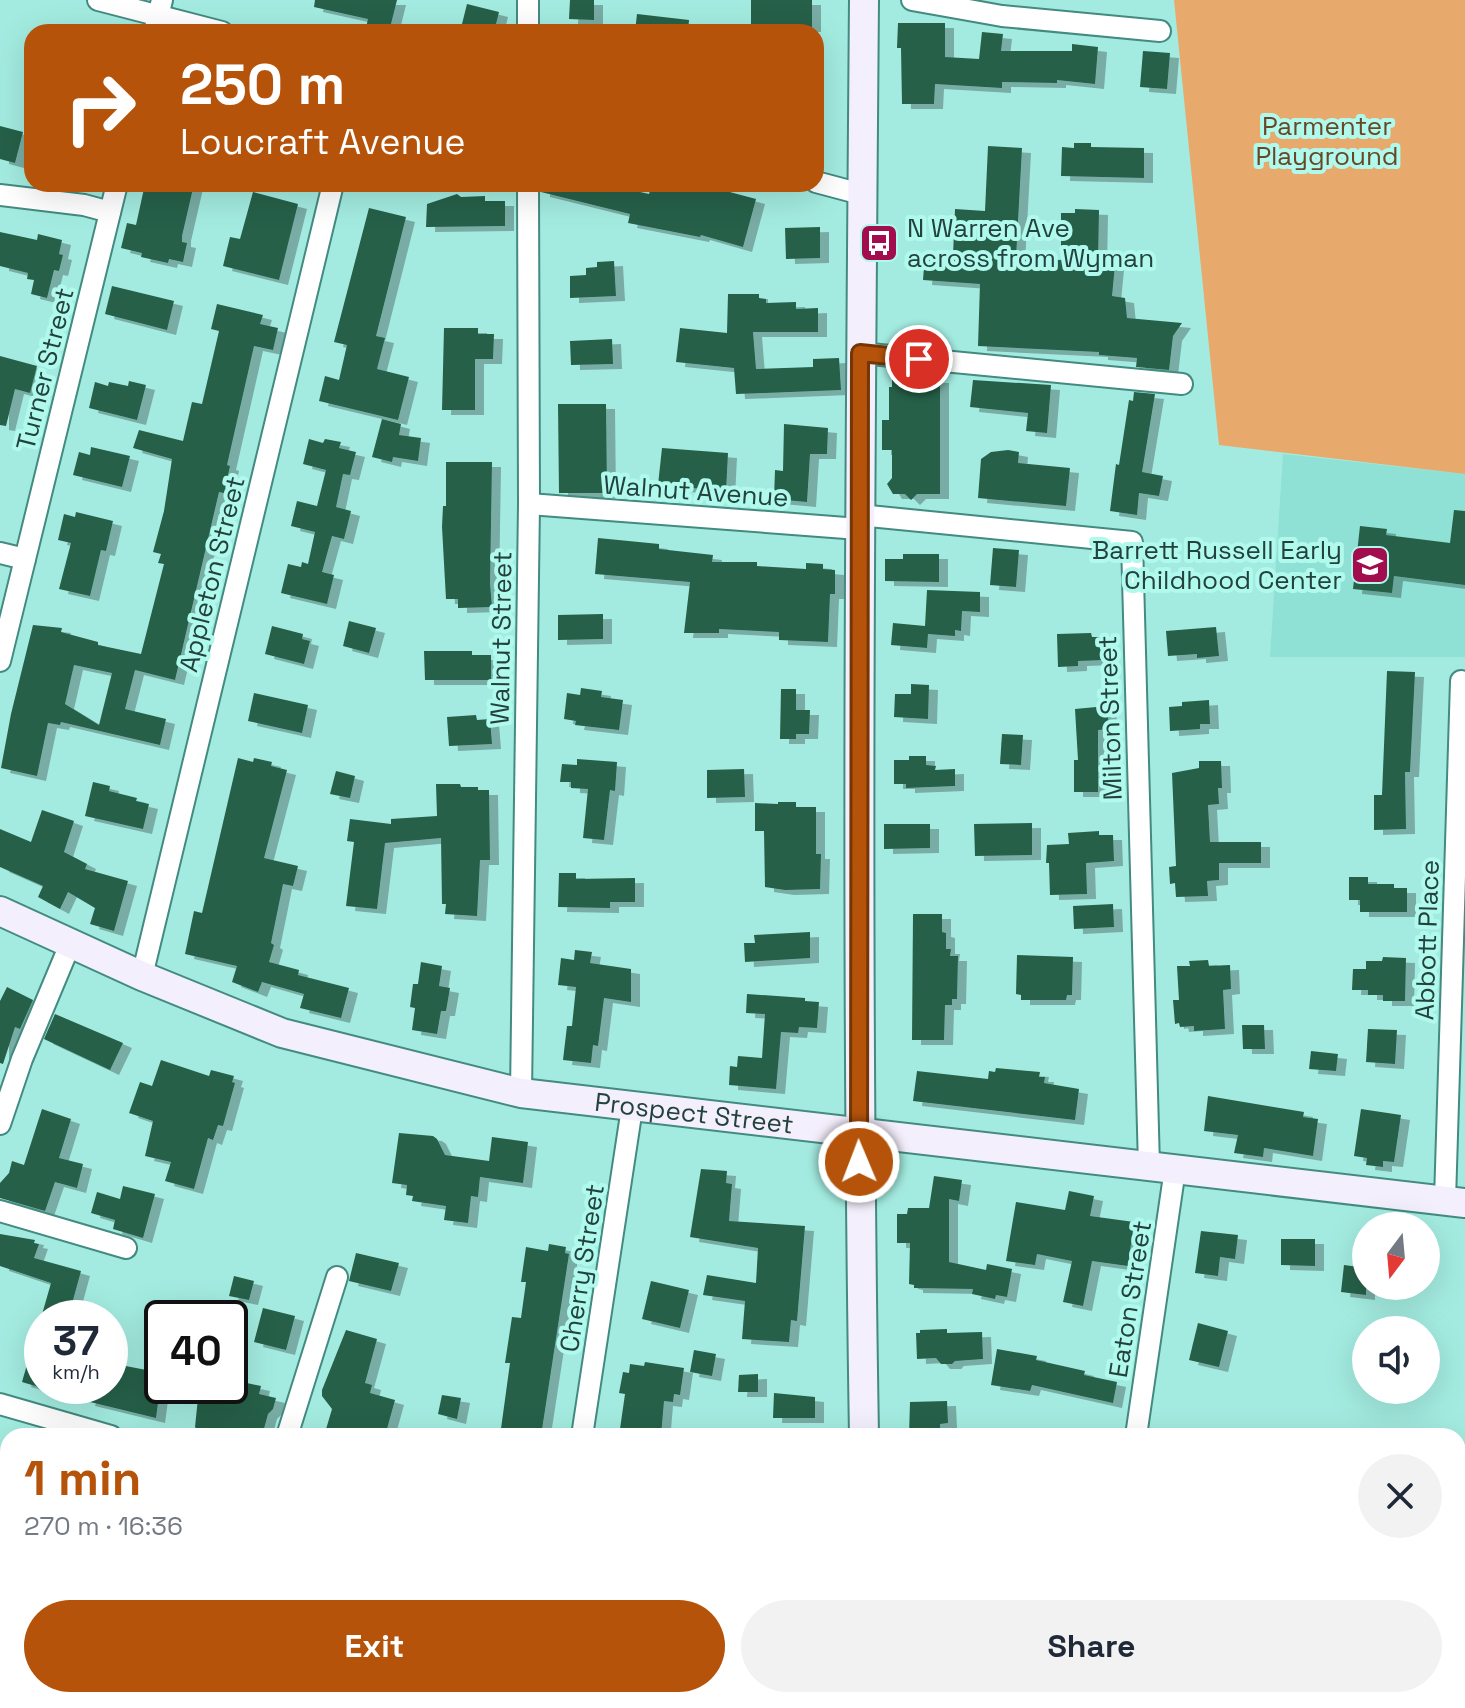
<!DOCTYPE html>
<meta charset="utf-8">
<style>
body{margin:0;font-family:"Space Grotesk",sans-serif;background:#f2f2f3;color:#1f2937;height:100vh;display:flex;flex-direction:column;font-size:30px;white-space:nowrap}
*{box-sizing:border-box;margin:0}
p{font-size:26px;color:#747a83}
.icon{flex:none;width:44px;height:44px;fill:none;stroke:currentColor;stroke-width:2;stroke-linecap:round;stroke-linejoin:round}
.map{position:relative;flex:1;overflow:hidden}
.sheet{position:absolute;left:0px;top:1428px;width:1466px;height:280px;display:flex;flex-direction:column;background:#fff;border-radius:24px 24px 0 0;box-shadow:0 8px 32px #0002}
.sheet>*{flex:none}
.top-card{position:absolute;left:24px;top:24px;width:800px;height:168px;border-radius:24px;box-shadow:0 8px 32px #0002;background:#b45309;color:#fff;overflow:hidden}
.needle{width:52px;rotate:196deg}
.tools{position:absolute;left:1352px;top:1212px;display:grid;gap:16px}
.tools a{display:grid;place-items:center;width:88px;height:88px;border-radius:50%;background:#fff;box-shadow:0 8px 32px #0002;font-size:40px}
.speed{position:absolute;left:24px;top:1300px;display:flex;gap:16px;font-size:40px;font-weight:700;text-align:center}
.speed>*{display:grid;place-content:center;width:104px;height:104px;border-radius:50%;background:#fff;box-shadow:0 8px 32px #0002;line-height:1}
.speed small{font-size:20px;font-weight:400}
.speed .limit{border:4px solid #111;border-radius:12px;background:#fff;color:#111}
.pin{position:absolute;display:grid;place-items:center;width:68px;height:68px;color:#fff;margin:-34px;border:4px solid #fff;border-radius:50%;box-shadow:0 2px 8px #0007}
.me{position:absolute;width:88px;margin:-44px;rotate:359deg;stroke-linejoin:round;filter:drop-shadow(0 0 6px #0008)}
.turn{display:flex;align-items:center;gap:28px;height:168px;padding:0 24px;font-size:36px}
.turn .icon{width:104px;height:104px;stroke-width:2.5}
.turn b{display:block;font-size:56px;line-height:68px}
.round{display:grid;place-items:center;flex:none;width:84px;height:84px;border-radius:42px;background:#f2f2f3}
.overview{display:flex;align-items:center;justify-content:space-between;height:136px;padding:0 24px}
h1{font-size:48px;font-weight:600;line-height:60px;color:#b45309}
.action{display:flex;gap:16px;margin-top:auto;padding:16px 24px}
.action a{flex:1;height:92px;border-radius:48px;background:#b45309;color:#fff;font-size:32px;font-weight:600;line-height:92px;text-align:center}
.action a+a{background:#f2f2f3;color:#1f2937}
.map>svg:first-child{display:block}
.built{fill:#8ee1d4}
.green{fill:#e8a96c}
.building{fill:#256048;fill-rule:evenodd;filter:url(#shadow)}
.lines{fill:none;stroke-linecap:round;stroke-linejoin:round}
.street-casing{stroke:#438a80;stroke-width:24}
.secondary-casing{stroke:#438a80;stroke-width:32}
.street{stroke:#fff;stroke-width:20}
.secondary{stroke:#f4effc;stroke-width:28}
.route-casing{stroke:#753606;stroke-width:20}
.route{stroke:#b45309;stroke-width:14}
.labels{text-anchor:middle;stroke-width:8;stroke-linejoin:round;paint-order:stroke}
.park-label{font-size:26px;fill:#694726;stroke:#b0f9ed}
.poi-label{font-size:26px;fill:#23413d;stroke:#b0f9ed;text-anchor:start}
.street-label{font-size:26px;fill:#23413d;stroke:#b0f9ed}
</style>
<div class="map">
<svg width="1465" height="1708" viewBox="0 0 1465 1708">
<defs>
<filter id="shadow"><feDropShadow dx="9" dy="5" stdDeviation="0" flood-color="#0004"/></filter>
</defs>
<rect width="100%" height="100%" fill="#a3ebe0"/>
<polygon class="built" points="1283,454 1465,474 1465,657 1270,657"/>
<polygon class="green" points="1174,0 1465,0 1465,474 1219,445"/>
<g class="building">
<polygon points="315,0 397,0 389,32 365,32 368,19 314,7"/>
<polygon points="570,0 594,0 594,20 569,19"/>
<rect x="751" y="0" width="61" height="27"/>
<polygon points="467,4 499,12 494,32 460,32"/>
<polygon points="637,14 689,20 688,32 635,32"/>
<polygon points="898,23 945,23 945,57 979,59 982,32 1003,34 1001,51 1072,51 1072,44 1098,47 1095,84 1057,80 1057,83 1002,82 1002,88 935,84 934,104 902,104 901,48 897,48"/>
<polygon points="1143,51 1170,53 1167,89 1140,87"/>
<polygon points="0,126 23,132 15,163 0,159"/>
<polygon points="1074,143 1091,143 1091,147 1144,148 1144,178 1061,176 1062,147 1074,148"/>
<polygon points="988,146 1022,148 1016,258 1061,260 1061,213 1075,213 1075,209 1099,210 1098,263 1115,265 1112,296 1125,298 1127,318 1182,323 1173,336 1169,370 1136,367 1137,358 1099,355 1099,352 978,346 980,284 923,280 925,254 953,255 955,209 985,211"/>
<polygon points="145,184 194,184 182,236 182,242 187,243 183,262 169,259 168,263 141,257 142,253 121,248 127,223 136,225"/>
<polygon points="541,184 605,184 649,194 652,184 687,188 688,184 712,184 711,187 756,199 743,247 701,235 700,237 628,223 630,214 541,192"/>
<polygon points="253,192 298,204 279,280 223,266 230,237 240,239"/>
<polygon points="457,194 461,197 485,196 485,201 505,201 505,226 426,227 427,204"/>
<polygon points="369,208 406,217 376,336 385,338 377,369 409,377 398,420 319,401 325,376 339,380 347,345 334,342"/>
<polygon points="820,227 820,258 786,259 785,228"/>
<polygon points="0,232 37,240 38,234 62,240 59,254 63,255 59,271 54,270 47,298 31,294 34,280 27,279 28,273 0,266"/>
<polygon points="614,261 616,296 570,298 570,276 586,275 586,268 597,267 597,262"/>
<polygon points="112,286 174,301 167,330 105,314"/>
<polygon points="728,294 759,294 759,298 766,299 766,303 796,302 796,309 818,308 818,332 753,332 756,369 813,367 813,359 839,358 841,390 736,394 734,368 676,362 680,328 727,333"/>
<path d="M217,304L263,315L260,324L278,328L273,350L254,346L227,465L230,466L224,493L219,492L175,680L135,670L125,709L166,719L160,745L61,722L60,725L48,723L37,776L1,768L11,714L33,625L62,628L61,632L98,642V645L141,654L164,564L158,563L161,554L153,552L164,511L172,459L133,448L139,430L183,441L192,402L202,404L219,331L211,329ZM74,665L112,673L99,725L65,704Z"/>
<polygon points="444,328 478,328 478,334 494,334 493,359 475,359 475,410 442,410"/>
<polygon points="612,339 613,364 571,365 570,341"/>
<polygon points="0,356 37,366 30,393 15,389 6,426 0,425"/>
<polygon points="915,376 921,378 940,378 940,494 917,494 911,500 905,494 893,494 887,484 892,478 892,450 882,450 882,420 889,420 889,387 892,387 892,377"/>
<polygon points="973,380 1051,385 1047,433 1026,431 1028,413 970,407"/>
<polygon points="129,381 146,385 137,420 89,408 95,382 108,386 109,382 128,386"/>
<polygon points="1134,392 1155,394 1142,472 1163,476 1159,496 1139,493 1137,515 1110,511 1116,464 1119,465 1129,400 1133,401"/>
<polygon points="558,404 606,404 607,493 559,493"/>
<polygon points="382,419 401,424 399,435 421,438 418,461 393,457 392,462 372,457"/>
<polygon points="784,424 828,428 827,454 810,454 807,502 774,499 775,470 783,471"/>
<polygon points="309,439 323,443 325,439 341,442 339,448 356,452 350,475 343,474 336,507 351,511 344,539 332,536 322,572 334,575 327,604 281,593 288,564 301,567 302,562 308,564 315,532 291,526 297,501 317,506 326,470 303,464"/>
<polygon points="91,447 130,456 122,487 73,475 79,452 90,455"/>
<polygon points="662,448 728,453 726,491 658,485"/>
<polygon points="1008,450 1019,452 1018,463 1070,468 1066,506 978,498 981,459 991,452"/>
<polygon points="446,462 492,462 490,584 492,607 458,608 458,599 446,599 442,527 443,506 446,506"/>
<polygon points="1454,510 1465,511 1465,585 1394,576 1392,593 1353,589 1360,526 1387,529 1386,535 1450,543"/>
<polygon points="76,512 113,521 106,551 101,550 90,596 59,589 71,543 58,540 64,514 75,517"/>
<polygon points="598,538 659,544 659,549 713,555 712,562 757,562 757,566 806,569 806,563 823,564 823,569 835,570 835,594 830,594 828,642 779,640 779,632 719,629 719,633 684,633 690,582 595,574"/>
<polygon points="993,548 1019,550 1016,587 990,585"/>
<polygon points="903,554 939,554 939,582 885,581 885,559 903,559"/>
<polygon points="927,590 980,592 980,612 962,611 961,631 955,630 955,636 928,634 927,648 891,645 893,623 925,626"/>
<polygon points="603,614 603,639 558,640 558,615"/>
<polygon points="349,621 376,628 369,653 343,646"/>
<polygon points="272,626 303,634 302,639 310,641 304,664 265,654"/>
<polygon points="1216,627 1219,656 1197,658 1197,654 1168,656 1166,631"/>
<polygon points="1091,633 1092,637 1105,637 1105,660 1078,661 1078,666 1058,667 1057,634"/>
<polygon points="424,651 472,651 472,655 491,655 491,680 425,680"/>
<polygon points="1387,671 1415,672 1410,772 1405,772 1406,829 1374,830 1374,795 1382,795"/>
<polygon points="911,684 929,685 928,719 894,717 895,694 911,694"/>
<polygon points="581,688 602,691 601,697 623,700 619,730 575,725 576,721 564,719 567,693 580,695"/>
<polygon points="781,689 796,689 796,710 810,710 809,734 796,734 796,739 780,739"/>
<polygon points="254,693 308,705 302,733 248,721"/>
<polygon points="1209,700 1210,724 1200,724 1200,729 1170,731 1169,707 1182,706 1182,702"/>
<polygon points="1107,706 1109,729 1098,730 1098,792 1074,792 1074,760 1078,760 1075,709"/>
<polygon points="476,715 477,720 490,719 492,744 449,746 447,717"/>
<polygon points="1002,734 1023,735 1021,765 1000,764"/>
<polygon points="909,756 926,756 926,765 936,766 935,770 955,769 955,786 906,788 906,784 894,784 894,760 909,760"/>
<polygon points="238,758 253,762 254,758 272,762 271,766 287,770 264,858 298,866 293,886 283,884 271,943 274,945 269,962 299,970 298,975 349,988 341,1018 300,1008 304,994 262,982 258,992 232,982 237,966 185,954 194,911 202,913"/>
<polygon points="577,759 617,762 615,791 610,790 604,840 583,838 588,789 571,788 571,782 560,782 562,764 577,765"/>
<polygon points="1199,761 1221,761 1222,788 1218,788 1219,804 1208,805 1210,842 1261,842 1261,863 1219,863 1219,880 1207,881 1208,896 1176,897 1175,883 1170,884 1169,867 1176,866 1172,773 1199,768"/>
<polygon points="744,769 745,797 707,798 707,770"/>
<polygon points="336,771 355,776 350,798 330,794"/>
<polygon points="93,782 110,786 109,791 137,798 136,801 149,804 143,829 85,816"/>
<polygon points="436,784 460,784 461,787 478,787 478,790 489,790 490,860 480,860 477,916 445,914 446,904 442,904 441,838 385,843 377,909 346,906 354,842 347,841 350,819 391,824 391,819 437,816"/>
<polygon points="778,802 796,802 796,807 816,807 816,854 821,854 820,889 785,890 765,887 764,831 755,831 755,803 778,804"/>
<polygon points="42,810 74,821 64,852 87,864 85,869 128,881 114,931 90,924 95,908 68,892 60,909 38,897 43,886 0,867 0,829 31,842"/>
<polygon points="1032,823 1032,855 975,856 974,824"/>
<polygon points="884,824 930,824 930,848 884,849"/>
<polygon points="1099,831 1099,835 1113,835 1114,861 1086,863 1087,894 1050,895 1049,863 1046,863 1047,845 1069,844 1068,833"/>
<polygon points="559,873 576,873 576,879 635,878 635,902 610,902 610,908 558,907"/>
<polygon points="1349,877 1368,877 1368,884 1394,884 1394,888 1407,888 1407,912 1360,912 1360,900 1349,900"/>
<polygon points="1113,904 1114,927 1074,929 1073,906"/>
<polygon points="913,914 942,914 942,932 946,933 946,949 951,949 950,956 958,956 957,999 952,999 952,1005 945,1005 944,1040 912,1040"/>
<polygon points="810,932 810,958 745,962 744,943 755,943 754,935"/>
<polygon points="575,950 592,952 590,963 631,969 631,1002 604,998 598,1046 593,1045 591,1063 563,1060 567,1026 572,1026 576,987 558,985 561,958 574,960"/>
<polygon points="1017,955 1073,957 1072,995 1067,995 1066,1000 1021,1000 1021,995 1016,994"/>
<polygon points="1383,957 1406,958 1405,1001 1383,1001 1383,995 1368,995 1368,990 1352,990 1353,969 1366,969 1366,961 1382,961"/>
<polygon points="1208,960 1209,966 1230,965 1231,989 1223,990 1225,1029 1194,1031 1194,1026 1180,1027 1179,1023 1175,1024 1173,1000 1179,1000 1177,966 1190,966 1189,961"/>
<polygon points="421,962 442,966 439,986 450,988 446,1011 441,1011 437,1034 412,1030 415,1008 410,1007 413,984 418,984"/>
<polygon points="7,987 33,1000 20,1029 15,1027 3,1064 0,1063 0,1001"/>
<polygon points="747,994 805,998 805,1001 819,1002 817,1028 799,1027 798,1033 781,1032 776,1089 729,1085 730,1066 737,1067 738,1056 762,1058 765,1014 746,1013"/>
<polygon points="55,1014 123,1043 110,1070 44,1039"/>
<polygon points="1242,1025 1264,1025 1265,1049 1243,1049"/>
<polygon points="1368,1029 1397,1030 1395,1064 1366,1062"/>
<polygon points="1311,1051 1338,1054 1336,1071 1309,1069"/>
<polygon points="161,1060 209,1076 211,1070 234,1076 232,1082 235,1083 223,1126 218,1125 213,1140 208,1138 194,1189 165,1181 171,1162 145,1156 153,1121 129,1113 140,1082 152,1086"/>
<polygon points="996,1068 1040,1072 1039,1077 1045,1077 1044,1083 1079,1089 1075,1120 913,1101 917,1071 988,1079 989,1071 995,1072"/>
<polygon points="1208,1096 1304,1112 1303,1117 1318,1119 1313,1156 1264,1148 1263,1157 1234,1153 1238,1135 1204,1131"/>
<polygon points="42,1109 71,1119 59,1158 83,1164 77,1188 55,1182 45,1211 0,1198 0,1183 9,1173 12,1161 24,1165"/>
<polygon points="1361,1109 1401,1115 1394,1162 1383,1161 1383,1167 1366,1165 1367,1158 1354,1156"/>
<polygon points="399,1133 433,1136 437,1139 445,1155 489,1161 492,1137 528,1142 523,1183 480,1177 478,1197 471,1196 468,1223 444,1220 446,1206 412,1201 413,1196 406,1195 407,1185 392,1183"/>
<polygon points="701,1169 727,1171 726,1183 732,1184 729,1221 805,1226 797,1321 791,1320 789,1342 742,1339 745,1301 703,1295 707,1275 756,1283 758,1248 690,1237"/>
<polygon points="934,1176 962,1180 959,1201 949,1199 949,1262 986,1270 987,1264 1012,1269 1007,1297 996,1295 995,1299 972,1294 973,1289 914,1288 914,1285 909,1284 910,1243 897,1243 897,1214 907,1214 908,1208 929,1208"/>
<polygon points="123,1186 155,1194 143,1238 113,1229 115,1220 91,1213 97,1192 120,1199"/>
<polygon points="1069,1191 1094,1196 1090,1216 1134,1222 1128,1266 1092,1261 1083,1306 1063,1302 1072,1261 1037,1254 1035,1265 1006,1261 1016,1202 1065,1210"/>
<polygon points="1201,1231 1238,1235 1235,1259 1220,1257 1218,1276 1195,1273"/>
<polygon points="0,1234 35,1240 34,1243 39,1244 34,1258 81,1271 70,1311 64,1310 62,1318 41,1318 51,1283 0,1266"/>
<polygon points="1281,1239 1315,1239 1315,1266 1281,1265"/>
<polygon points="549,1244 566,1247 565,1253 569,1254 541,1436 500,1436 510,1363 505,1363 512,1317 521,1318 526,1282 521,1282 526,1247 548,1251"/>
<polygon points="356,1253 399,1263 391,1291 349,1281"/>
<polygon points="1344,1265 1366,1268 1366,1295 1341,1292"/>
<polygon points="234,1276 254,1281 249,1300 229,1296"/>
<polygon points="651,1281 689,1290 680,1328 642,1319"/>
<polygon points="263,1308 295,1316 286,1350 254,1342"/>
<polygon points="1198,1323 1228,1331 1219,1367 1189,1360"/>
<polygon points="947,1329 947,1333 982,1332 983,1359 955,1361 952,1364 941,1364 936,1358 917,1359 916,1333 920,1333 920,1330"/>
<polygon points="37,1330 42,1330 42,1388 22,1382"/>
<polygon points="346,1330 377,1339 365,1383 372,1385 370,1393 395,1400 385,1436 324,1436 332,1409 322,1396 322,1390"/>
<polygon points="997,1349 1037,1356 1036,1360 1085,1371 1084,1375 1117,1382 1113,1403 1032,1385 1030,1391 991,1385"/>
<polygon points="694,1350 716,1354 712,1376 690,1372"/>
<polygon points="645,1362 684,1368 680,1395 674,1394 673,1402 664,1401 661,1436 619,1436 625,1394 619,1393 623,1372 629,1373 630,1364 644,1366"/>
<polygon points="110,1363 162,1373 156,1418 86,1401 91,1386 110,1386"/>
<polygon points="758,1374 758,1392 738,1392 739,1375"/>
<polygon points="242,1382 261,1386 259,1394 276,1398 273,1409 268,1414 262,1436 201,1435 195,1427 198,1398 202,1386 239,1395"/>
<polygon points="774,1393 815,1397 815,1418 773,1418"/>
<polygon points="442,1395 461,1398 457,1419 438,1414"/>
<polygon points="947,1401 948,1423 940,1424 940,1432 929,1433 929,1436 909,1436 910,1402"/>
</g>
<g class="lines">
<defs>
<g id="street">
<polyline points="98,0 222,32"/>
<polyline points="912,0 1002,16 1160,31"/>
<polyline points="154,32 162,0"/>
<polyline points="528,32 528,0"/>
<polyline points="816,182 861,194"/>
<polyline points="0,195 84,205 110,212"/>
<polyline points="860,353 1182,384"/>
<polyline points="529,504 859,529"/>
<polyline points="859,515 1132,542 1149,1166"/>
<polyline points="0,553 25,559"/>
<polyline points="0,661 117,184"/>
<polyline points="142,976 333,184"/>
<polyline points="521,1093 529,504 528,184"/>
<polyline points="0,1124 22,1059 71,942"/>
<polyline points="1445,1200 1461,681"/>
<polyline points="0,1211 126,1248"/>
<polyline points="0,1404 111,1436"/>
<polyline points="287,1436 337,1277"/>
<polyline points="582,1436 632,1108"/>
<polyline points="1136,1436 1175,1169"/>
<polyline points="0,1676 8,1678"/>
<polyline points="86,1700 115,1708"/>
<polyline points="1134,1700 1135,1708"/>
<polyline points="544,1708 545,1700"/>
</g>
<g id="secondary">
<path d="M864,0C860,479 856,957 864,1436"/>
<path id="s1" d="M0,911L142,976L282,1033L521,1093L1465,1203"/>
<polyline points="869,1700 869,1708"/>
</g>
</defs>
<use href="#street" class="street-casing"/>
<use href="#secondary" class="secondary-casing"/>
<use href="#street" class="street"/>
<use href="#secondary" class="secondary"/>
</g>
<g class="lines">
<defs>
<polyline id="route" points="859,1162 860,353 919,359"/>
</defs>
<use href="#route" class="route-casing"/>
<use href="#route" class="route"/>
</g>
<defs>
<symbol id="bus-square" viewBox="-11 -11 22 22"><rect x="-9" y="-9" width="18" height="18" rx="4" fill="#a20d4e" stroke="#b0f9ed"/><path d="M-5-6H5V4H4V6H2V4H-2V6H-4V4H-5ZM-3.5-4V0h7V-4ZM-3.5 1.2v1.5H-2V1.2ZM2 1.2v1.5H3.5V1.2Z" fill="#fff"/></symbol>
<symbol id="school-square" viewBox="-11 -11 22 22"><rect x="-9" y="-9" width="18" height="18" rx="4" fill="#a20d4e" stroke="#b0f9ed"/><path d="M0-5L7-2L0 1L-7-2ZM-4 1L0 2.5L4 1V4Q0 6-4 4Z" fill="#fff"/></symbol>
</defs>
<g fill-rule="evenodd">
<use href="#bus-square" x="857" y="221" width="44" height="44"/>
<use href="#school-square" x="1348" y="543" width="44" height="44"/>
</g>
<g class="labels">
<g class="park-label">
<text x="1327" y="135">Parmenter<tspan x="1327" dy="30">Playground</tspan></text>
</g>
<g class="poi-label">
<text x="907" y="237">N Warren Ave<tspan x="907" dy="30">across from Wyman</tspan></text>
<text x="1342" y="559" text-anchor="end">Barrett Russell Early<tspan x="1342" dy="30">Childhood Center</tspan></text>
</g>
<g class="street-label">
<text transform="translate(45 369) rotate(-76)" y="9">Turner Street</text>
<text transform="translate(696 491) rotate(4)" y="9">Walnut Avenue</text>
<text transform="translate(212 574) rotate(-76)" y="9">Appleton Street</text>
<text transform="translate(501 638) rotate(-89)" y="9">Walnut Street</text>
<text transform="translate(1110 718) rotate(-92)" y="9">Milton Street</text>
<text transform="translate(1427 940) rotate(-88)" y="9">Abbott Place</text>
<text dy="9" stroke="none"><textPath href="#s1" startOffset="728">Prospect Street</textPath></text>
<text transform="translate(582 1268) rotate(-81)" y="9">Cherry Street</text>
<text transform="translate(1130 1299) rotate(-81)" y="9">Eaton Street</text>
</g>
</g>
</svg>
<div class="tools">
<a><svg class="needle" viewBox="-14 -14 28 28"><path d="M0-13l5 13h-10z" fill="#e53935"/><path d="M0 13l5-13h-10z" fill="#747a83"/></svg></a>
<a><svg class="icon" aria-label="sound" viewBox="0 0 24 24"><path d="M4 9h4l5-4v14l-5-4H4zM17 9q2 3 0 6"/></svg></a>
</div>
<div class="speed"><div>37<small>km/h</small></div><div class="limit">40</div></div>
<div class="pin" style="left:919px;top:359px;background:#d93025"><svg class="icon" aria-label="arrive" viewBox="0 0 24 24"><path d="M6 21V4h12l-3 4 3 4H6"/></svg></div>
<svg class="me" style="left:859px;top:1162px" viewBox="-20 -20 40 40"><circle r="17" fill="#b45309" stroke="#fff" stroke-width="3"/><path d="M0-11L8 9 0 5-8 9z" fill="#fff"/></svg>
<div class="top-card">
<div class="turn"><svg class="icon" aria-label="right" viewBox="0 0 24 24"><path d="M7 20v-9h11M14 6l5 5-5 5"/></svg><div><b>250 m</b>Loucraft Avenue</div></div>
</div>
<section class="sheet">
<div class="overview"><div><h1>1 min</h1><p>270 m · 16:36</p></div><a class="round"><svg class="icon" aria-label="close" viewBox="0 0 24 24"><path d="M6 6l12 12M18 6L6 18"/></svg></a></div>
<div class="action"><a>Exit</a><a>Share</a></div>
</section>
</div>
